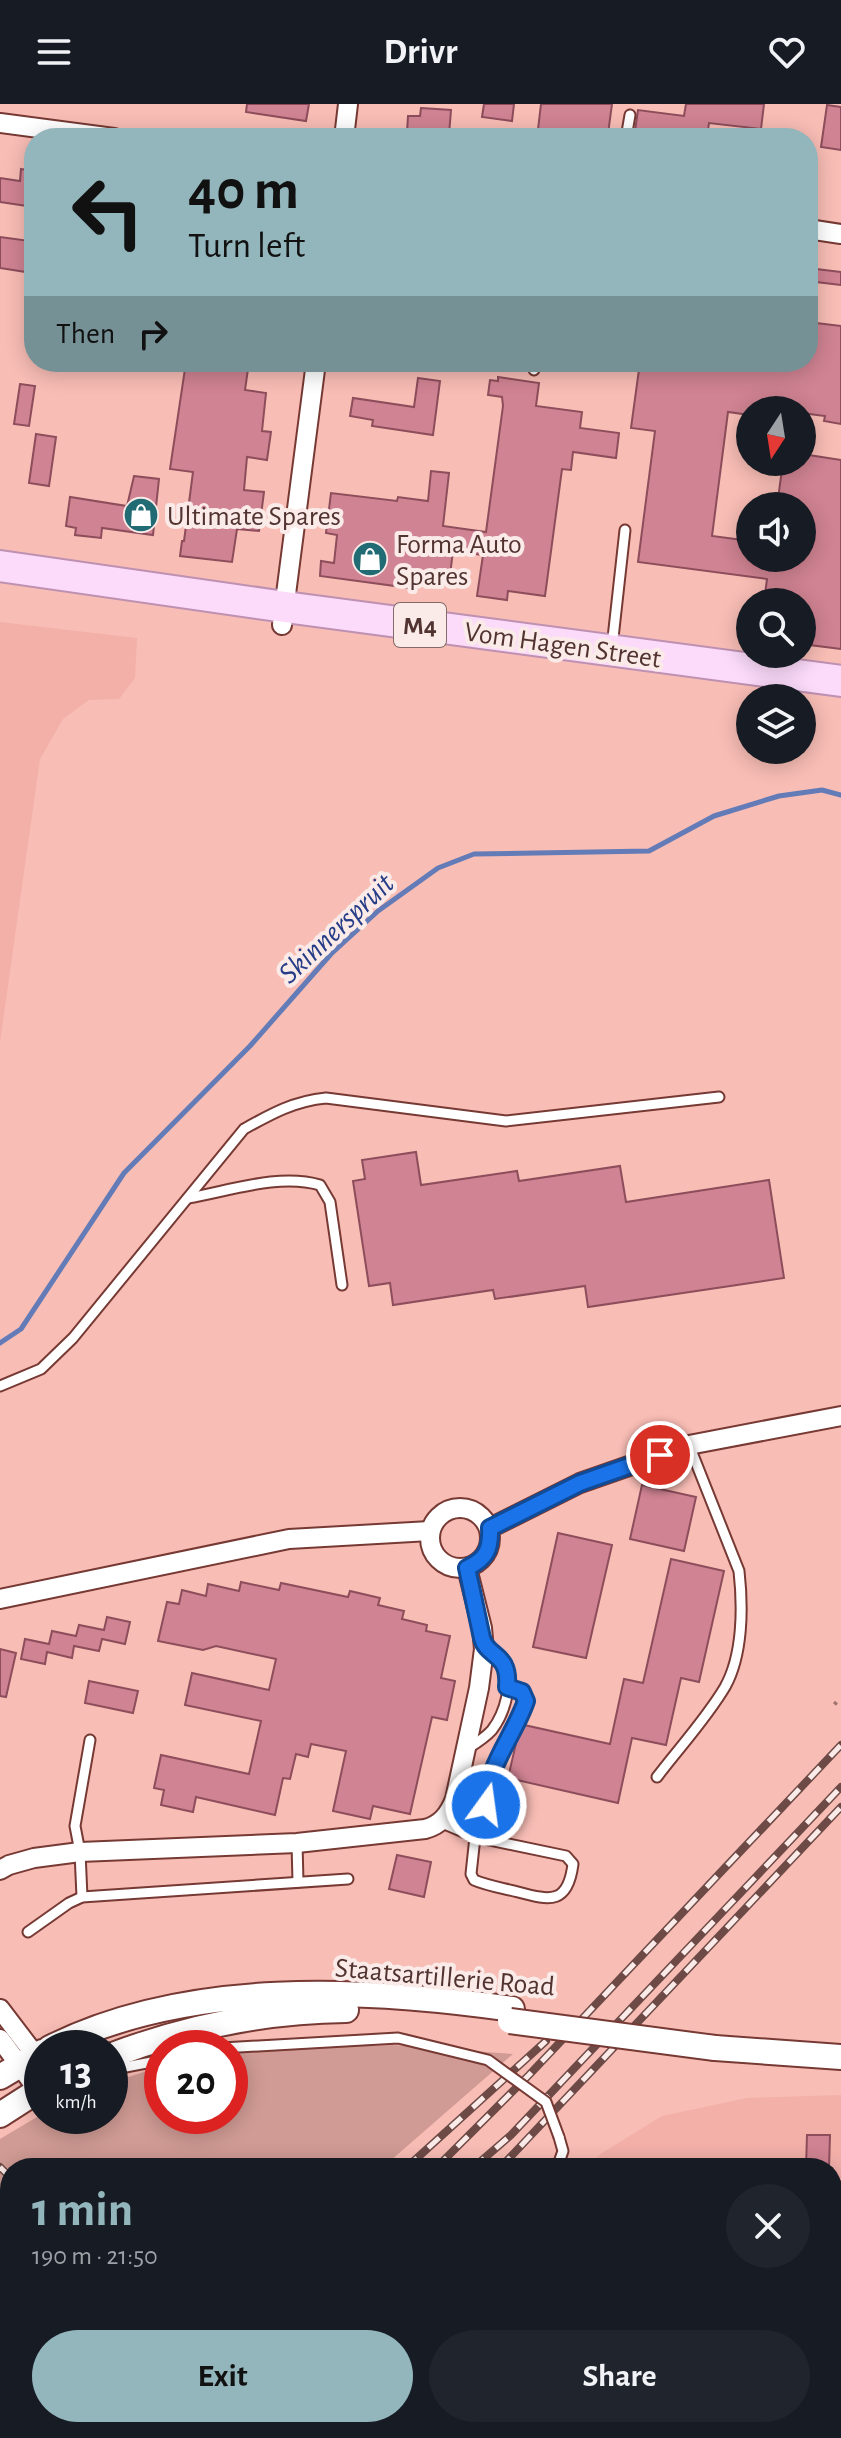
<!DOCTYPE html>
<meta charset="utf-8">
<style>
body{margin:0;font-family:"Alegreya Sans",sans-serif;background:#20242c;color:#f1f3f6;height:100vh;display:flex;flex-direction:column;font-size:30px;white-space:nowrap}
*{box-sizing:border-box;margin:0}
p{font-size:26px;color:#9ea1a6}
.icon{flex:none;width:44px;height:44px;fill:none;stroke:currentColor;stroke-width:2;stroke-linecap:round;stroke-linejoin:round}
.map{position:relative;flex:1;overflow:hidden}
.side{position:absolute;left:0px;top:2054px;width:842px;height:280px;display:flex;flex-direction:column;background:#171b24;border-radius:32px 32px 0 0;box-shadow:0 4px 20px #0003}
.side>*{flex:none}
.hud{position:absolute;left:24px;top:24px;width:794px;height:244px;border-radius:32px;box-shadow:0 4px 20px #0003;background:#93b6bc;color:#111;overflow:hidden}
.needle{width:52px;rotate:192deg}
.buttons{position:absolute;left:736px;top:292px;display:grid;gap:16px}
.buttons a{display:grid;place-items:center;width:80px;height:80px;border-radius:50%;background:#171b24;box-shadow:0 4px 20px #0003;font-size:40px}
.speed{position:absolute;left:24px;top:1926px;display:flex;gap:16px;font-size:40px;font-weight:700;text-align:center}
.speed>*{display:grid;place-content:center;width:104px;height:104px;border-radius:50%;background:#171b24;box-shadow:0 4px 20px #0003;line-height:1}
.speed small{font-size:20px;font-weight:400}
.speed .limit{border:12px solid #d22;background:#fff;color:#111}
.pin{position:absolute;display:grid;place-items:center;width:68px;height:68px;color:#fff;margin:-34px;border:4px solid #fff;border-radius:50%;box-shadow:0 2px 8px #0007}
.me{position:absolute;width:88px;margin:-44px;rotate:14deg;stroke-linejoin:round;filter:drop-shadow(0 0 6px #0008)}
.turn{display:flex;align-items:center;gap:28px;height:168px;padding:0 32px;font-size:36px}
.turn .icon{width:104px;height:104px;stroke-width:2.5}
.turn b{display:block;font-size:56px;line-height:68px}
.then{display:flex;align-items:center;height:76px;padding:0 32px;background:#0003;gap:16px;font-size:30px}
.round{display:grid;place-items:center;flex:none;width:84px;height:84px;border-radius:42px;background:#20242c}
.headline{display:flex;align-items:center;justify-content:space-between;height:136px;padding:0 32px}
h1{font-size:48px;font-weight:600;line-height:60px;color:#93b6bc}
.cta{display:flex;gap:16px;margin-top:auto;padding:16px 32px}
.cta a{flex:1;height:92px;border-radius:48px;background:#93b6bc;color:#111;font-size:32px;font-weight:600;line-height:92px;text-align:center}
.cta a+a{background:#20242c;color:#f1f3f6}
header{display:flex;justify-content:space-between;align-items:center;height:104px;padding:0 32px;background:#171b24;font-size:36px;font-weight:600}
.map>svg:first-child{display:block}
.built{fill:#f2b0a9}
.green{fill:#d09b94}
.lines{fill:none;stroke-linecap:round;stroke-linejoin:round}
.stream{stroke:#637bb7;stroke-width:5}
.building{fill:#d08392;stroke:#8d4d5b;stroke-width:2}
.service-casing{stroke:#763933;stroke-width:13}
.minor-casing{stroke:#763933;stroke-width:22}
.tertiary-casing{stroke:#763933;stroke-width:28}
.primary-casing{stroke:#be90b1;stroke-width:34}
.path{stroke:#a17570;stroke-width:3;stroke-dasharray:4 6;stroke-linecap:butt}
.service{stroke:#fff;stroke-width:9}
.minor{stroke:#fff;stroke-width:18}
.tertiary{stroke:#fff;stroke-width:24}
.primary{stroke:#fbdafa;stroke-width:30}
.rail-casing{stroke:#6d4a46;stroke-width:8}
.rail{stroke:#faeae8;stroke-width:5;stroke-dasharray:15;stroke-linecap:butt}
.service-bridge-casing{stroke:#763933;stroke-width:13;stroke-linecap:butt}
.tertiary-bridge-casing{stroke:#763933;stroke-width:28;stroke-linecap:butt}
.service-bridge{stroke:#fff;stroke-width:9}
.tertiary-bridge{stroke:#fff;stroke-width:24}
.route-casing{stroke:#114b97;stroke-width:20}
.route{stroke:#1a73e8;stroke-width:14}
.labels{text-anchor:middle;stroke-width:8;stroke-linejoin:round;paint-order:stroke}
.shield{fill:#faeae8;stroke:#846a67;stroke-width:2}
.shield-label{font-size:26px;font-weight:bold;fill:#513330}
.poi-label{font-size:28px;fill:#513330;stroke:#faeae8;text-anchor:start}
.street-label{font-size:28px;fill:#513330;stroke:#faeae8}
.water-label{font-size:30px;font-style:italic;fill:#253c86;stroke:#faeae8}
</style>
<header><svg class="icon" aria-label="menu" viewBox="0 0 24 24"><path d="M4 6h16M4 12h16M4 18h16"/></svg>Drivr<svg class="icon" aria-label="heart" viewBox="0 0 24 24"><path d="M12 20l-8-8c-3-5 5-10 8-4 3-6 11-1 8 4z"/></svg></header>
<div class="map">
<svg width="841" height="2334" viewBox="0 0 841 2334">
<rect width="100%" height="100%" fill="#f8bdb5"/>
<g class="built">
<polygon points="0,518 137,534 135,574 119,595 89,596 63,615 40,655 0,938"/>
<polygon points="841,1991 841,2334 336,2334 341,2324 832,2324 832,2064 585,2064 602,2049 662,2012 747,1994"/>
</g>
<g class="green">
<polygon points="393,1941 513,1950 382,2064 10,2064 10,2324 13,2324 0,2332 0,2035 42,2010 42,2012 110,2012 110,1979 162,1962 162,2012 230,2012 230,1949 290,1944"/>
<polygon points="832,2312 841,2314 841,2334 768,2334 770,2324 832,2324"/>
<polygon points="416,2324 650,2324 648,2334 414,2334"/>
</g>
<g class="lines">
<polyline class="stream" points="0,1239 21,1225 124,1069 250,942 331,850 378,807 438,764 474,750 649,747 714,712 779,692 822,686 841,691"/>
</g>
<g class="building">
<polygon points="247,0 309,0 306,17 246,8"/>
<polygon points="484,0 514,0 512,17 482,13"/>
<polygon points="541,0 612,0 608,30 568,25 567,34 537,34"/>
<polygon points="686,0 764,0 761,25 709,19 707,33 664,28 664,34 634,34 638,6 684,12"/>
<polygon points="827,1 841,3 841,46 821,43"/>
<polygon points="421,4 451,6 449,31 407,28 408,12 420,12"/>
<polygon points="21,65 34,67 34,103 0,98 0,74 20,77"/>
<polygon points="0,133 30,137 26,168 0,164"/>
<polygon points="808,164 841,168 841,181 808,177"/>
<polygon points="808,218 841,222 841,320 824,317 825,312 802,309 802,306 750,306 750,311 728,308 712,432 750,437 750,454 802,454 802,402 777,402 783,358 802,358 802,350 841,356 841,545 802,540 802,498 764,498 767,475 638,458 655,327 631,324 640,258 808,258"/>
<polygon points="186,258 249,258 245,286 266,289 262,327 271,328 267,356 247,353 244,386 264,388 259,427 237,425 232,458 180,452 182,437 184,437 193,368 170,365"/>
<polygon points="498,273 539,279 536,302 582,308 580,324 619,329 616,354 573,348 571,366 562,365 545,492 508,487 507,496 477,492 483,451 453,447 449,479 411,475 410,484 320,472 321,457 334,459 337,431 326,429 331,389 397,397 398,393 428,397 431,367 449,369 443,422 486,428 503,302 502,293 488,291 490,276 498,277"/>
<polygon points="418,274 440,277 433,331 372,322 373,316 350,312 353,294 414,303"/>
<polygon points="20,280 35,282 29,322 14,320"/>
<polygon points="36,330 56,333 49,382 29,379"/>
<polygon points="134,372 159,375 153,431 102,424 101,434 75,431 76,424 66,422 70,393 127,402"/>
<polygon points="416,1048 421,1081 517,1067 519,1077 620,1062 626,1098 769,1076 784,1174 588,1203 585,1182 495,1195 493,1186 393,1201 390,1179 369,1182 353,1077 365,1075 362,1056"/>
<polygon points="642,1381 696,1393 684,1447 630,1435"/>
<polygon points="558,1429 612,1441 586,1554 533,1543"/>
<polygon points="671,1455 724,1467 699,1578 681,1574 666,1641 632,1634 618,1699 508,1674 517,1635 524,1621 610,1640 624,1575 643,1579"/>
<polygon points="241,1478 279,1486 281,1479 348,1493 350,1487 380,1494 378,1501 404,1507 402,1515 427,1521 426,1527 450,1532 441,1574 455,1577 447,1616 432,1613 410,1710 373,1702 370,1715 333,1707 346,1647 311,1640 308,1653 296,1650 290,1675 283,1674 275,1711 196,1693 193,1708 161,1701 164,1686 154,1684 161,1651 249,1670 261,1617 185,1601 192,1569 269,1586 276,1555 216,1542 203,1546 158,1537 167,1498 179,1500 182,1486 206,1492 208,1480 239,1487"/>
<polygon points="107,1513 130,1518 125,1540 102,1535 99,1547 74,1542 72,1554 47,1548 45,1560 21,1555 25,1535 49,1540 52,1527 76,1532 79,1521 104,1526"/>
<polygon points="0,1545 16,1549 6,1593 0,1592"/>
<polygon points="89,1577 138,1587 133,1609 85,1599"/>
<polygon points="397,1751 431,1758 424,1793 389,1785"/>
<polygon points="807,2031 830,2031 829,2064 806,2064"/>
</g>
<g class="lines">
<defs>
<g id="service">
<polyline points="626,34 630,11"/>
<polyline points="534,266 536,258"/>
<polyline points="612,543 625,426"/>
<path d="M188,1094C229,1087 279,1069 320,1081L330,1098L342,1181"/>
<path d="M0,1282L41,1265L73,1234L244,1025C271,1010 294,997 326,994L506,1017L719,993"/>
<path d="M467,1645C475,1640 485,1634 492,1626C505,1609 514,1578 504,1559C500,1551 492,1546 485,1540"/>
<path d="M657,1673C679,1644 706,1615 725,1583C743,1551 743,1503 739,1467L689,1341"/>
<path d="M486,1701C486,1662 514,1633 526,1597L522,1588L507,1583"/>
<path d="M440,1718L475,1733L566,1752L573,1760C568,1800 551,1797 518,1788C503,1784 488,1782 474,1776L471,1770L475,1733"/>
<polyline points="297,1739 298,1778"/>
<polyline points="82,1793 80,1748 75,1722 90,1636"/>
<polyline points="28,1828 69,1799 82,1793 348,1775"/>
<polyline points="110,1966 162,1956"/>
<polyline points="557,2064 563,2047 559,2033"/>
<polyline points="832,2083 841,2083"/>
<polyline points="358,2334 363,2324"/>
</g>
<g id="minor">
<polyline points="0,19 114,34"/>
<polyline points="344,34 348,0"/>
<polyline points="808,125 841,130"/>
<polyline points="282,521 316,258"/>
<circle cx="460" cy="1434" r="30"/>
<polyline points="490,1424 580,1379 689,1341 841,1312"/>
<polyline points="0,1495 289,1435 430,1427"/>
<path d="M0,1766L9,1761L34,1754L80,1748L297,1739L425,1725C441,1721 449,1710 455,1695L479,1584L484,1545L482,1524L467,1464"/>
<polyline points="0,1905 42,1960"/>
<polyline points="0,1935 38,1986"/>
</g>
<g id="tertiary">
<path d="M50,1944C187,1875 364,1884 512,1905"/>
<polyline points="715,1944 841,1953"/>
<path d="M110,1952C186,1923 264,1907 346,1906"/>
<polyline points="0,1973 42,1948"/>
<polyline points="0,2011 42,1984"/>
</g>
<polyline id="primary" points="0,462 285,503 841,577"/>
</defs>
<use href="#service" class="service-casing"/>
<use href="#minor" class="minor-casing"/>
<use href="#tertiary" class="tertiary-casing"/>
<use href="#primary" class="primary-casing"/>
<polyline class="path" points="834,1598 841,1604"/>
<use href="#service" class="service"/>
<use href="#minor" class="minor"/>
<use href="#tertiary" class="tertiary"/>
<use href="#primary" class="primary"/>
<defs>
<g id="rail">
<polyline points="0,2063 10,2073"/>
<polyline points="406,2064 546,1937"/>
<polyline points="436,2064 529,1971 841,1641"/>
<polyline points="473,2064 511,2031 841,1683"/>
<polyline points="500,2064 841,1703"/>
<polyline points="139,2324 140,2334"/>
<polyline points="6,2334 24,2324"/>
<polyline points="46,2334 63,2324"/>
<polyline points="67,2334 83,2324"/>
<polyline points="244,2334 254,2324"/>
</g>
</defs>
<use href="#rail" class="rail-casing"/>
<use href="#rail" class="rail"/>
<defs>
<polyline id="service-bridge" points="222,1944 398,1934 488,1956 546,1998 559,2033"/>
<polyline id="tertiary-bridge" points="510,1917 715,1944"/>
</defs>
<use href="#service-bridge" class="service-bridge-casing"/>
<use href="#tertiary-bridge" class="tertiary-bridge-casing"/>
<use href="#service-bridge" class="service-bridge"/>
<use href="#tertiary-bridge" class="tertiary-bridge"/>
</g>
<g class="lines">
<defs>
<path id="route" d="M486,1701C486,1663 514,1632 526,1597L522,1588L507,1583C510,1548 487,1554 482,1534C477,1511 472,1488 467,1464C486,1455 491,1446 490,1424L580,1379L660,1351"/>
</defs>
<use href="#route" class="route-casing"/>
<use href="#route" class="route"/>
</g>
<defs>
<symbol id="shop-disc" viewBox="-11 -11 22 22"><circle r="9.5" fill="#206b74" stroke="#faeae8"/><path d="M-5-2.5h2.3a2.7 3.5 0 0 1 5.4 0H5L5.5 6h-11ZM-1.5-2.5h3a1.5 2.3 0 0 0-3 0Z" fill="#fff"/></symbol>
</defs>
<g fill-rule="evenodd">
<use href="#shop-disc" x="121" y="391" width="40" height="40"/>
<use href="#shop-disc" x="350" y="435" width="40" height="40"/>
</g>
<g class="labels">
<rect class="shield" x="394" y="499" width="52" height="44" rx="6"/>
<g class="shield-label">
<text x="420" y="530">M4</text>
</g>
<g class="poi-label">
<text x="167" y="421">Ultimate Spares</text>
<text x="396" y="449">Forma Auto<tspan x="396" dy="32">Spares</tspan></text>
</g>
<g class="street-label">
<text transform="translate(563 540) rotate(8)" y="10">Vom Hagen Street</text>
<text transform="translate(445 1872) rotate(5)" y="10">Staatsartillerie Road</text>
</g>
<g class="water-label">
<text transform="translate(336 824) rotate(-43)" y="10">Skinnerspruit</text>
</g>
</g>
</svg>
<div class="buttons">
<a><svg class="needle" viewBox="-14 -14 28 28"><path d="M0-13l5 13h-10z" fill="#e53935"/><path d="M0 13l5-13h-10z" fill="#9ea1a6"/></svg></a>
<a><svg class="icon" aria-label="sound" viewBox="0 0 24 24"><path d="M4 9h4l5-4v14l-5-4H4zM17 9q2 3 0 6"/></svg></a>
<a><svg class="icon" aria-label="search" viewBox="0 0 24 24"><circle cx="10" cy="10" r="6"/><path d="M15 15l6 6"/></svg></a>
<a><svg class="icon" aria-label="layers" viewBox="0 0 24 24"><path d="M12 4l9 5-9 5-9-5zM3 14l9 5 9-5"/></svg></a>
</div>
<div class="speed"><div>13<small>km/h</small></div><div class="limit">20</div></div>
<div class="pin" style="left:660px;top:1351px;background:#d93025"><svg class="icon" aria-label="arrive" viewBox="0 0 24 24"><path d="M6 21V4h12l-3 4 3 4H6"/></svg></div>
<svg class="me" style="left:486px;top:1701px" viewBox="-20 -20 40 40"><circle r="17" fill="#1a73e8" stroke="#fff" stroke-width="3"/><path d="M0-11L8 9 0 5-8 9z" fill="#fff"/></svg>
<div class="hud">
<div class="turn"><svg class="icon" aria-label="left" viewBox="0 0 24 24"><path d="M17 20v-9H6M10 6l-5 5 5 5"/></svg><div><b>40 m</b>Turn left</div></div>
<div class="then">Then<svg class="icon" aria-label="right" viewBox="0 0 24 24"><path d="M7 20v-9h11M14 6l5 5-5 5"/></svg></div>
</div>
<section class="side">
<div class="headline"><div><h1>1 min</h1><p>190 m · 21:50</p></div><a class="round"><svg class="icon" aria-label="close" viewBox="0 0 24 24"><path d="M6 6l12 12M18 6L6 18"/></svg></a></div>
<div class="cta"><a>Exit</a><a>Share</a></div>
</section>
</div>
